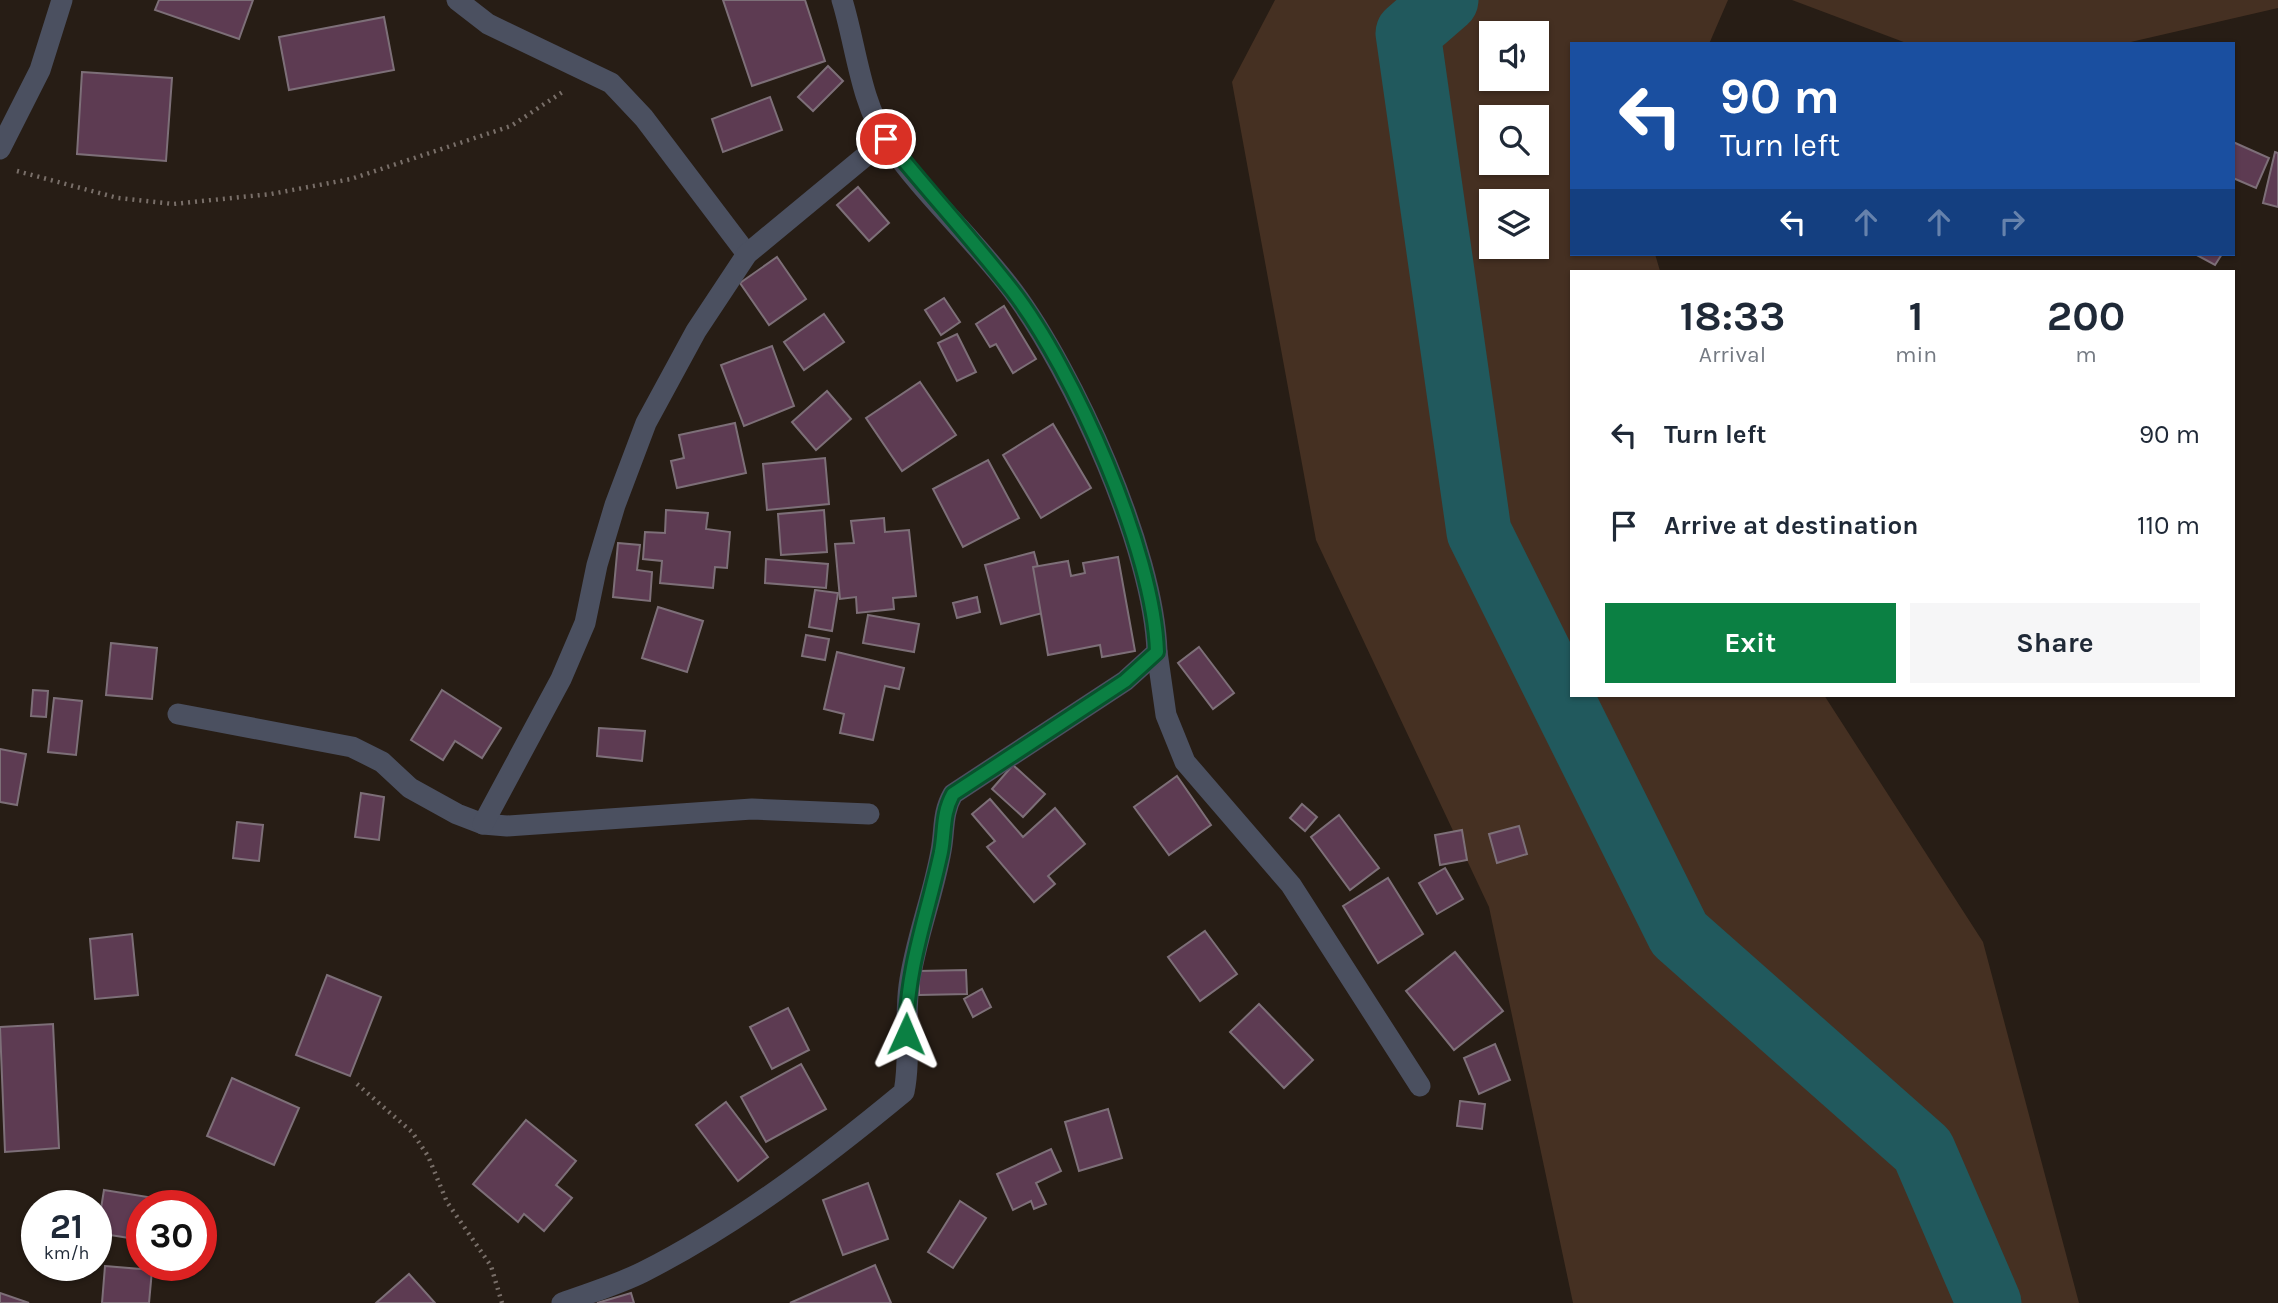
<!DOCTYPE html>
<style>
body{margin:0;font-family:Karla,sans-serif;background:#f6f6f7;color:#1f2937;height:100vh;display:flex;flex-direction:column;font-size:26px;white-space:nowrap}
*{box-sizing:border-box;margin:0}
p{font-size:23px;color:#747a83}
.icon{flex:none;width:38px;height:38px;fill:none;stroke:currentColor;stroke-width:2;stroke-linecap:round;stroke-linejoin:round}
.map{position:relative;flex:1;overflow:hidden}
.sheet{position:absolute;left:1570px;top:270px;width:665px;height:427px;display:flex;flex-direction:column;background:#fff;border-radius:0px;box-shadow:0 2px 5px #0004}
.sheet>*{flex:none}
.guide{position:absolute;left:1570px;top:42px;width:665px;height:214px;border-radius:0px;box-shadow:0 2px 5px #0004;background:#1a4fa0;color:#fff;overflow:hidden}
.fabs{position:absolute;left:1479px;top:21px;display:grid;gap:14px}
.fabs a{display:grid;place-items:center;width:70px;height:70px;border-radius:0px;background:#fff;box-shadow:0 2px 5px #0004;font-size:35px}
.speed{position:absolute;left:21px;top:1190px;display:flex;gap:14px;font-size:35px;font-weight:700;text-align:center}
.speed>*{display:grid;place-content:center;width:91px;height:91px;border-radius:50%;background:#fff;box-shadow:0 2px 5px #0004;line-height:1}
.speed small{font-size:18px;font-weight:400}
.speed .limit{border:10px solid #d22;background:#fff;color:#111}
.pin{position:absolute;display:grid;place-items:center;width:60px;height:60px;color:#fff;margin:-30px;border:4px solid #fff;border-radius:50%;box-shadow:0 2px 7px #0007}
.me{position:absolute;width:77px;margin:-38px;rotate:1deg;stroke-linejoin:round;filter:drop-shadow(0 0 5px #0008)}
.turn{display:flex;align-items:center;gap:24px;height:147px;padding:0 35px;font-size:32px}
.turn .icon{width:91px;height:91px;stroke-width:2.5}
.turn b{display:block;font-size:49px;line-height:60px}
.lanes{display:flex;align-items:center;height:66px;padding:0 35px;background:#0003;justify-content:center;gap:35px;direction:ltr}
.lanes .off{opacity:.35}
.eta{display:flex;justify-content:space-evenly;align-items:center;height:119px;text-align:center}
.eta b{font-size:42px;font-weight:700;line-height:49px}
.button{display:flex;gap:14px;margin-top:auto;padding:14px 35px}
.button a{flex:1;height:80px;border-radius:0px;background:#0b8043;color:#fff;font-size:28px;font-weight:700;line-height:80px;text-align:center}
.button a+a{background:#f6f6f7;color:#1f2937}
ul{padding:0;list-style:none}
li{display:flex;align-items:center;gap:21px;height:91px;padding:0 35px}
li div{flex:1}
li b{display:block;font-size:26px}
li em{font-style:normal}
.map>svg:first-child{display:block}
.green{fill:#453022;fill-rule:evenodd}
.lines{fill:none;stroke-linecap:round;stroke-linejoin:round}
.river{stroke:#21595d;stroke-width:65}
.building{fill:#5d3b52;stroke:#7d6f78;stroke-width:2}
.path{stroke:#796f69;stroke-width:4.5;stroke-dasharray:2 5;stroke-linecap:butt}
.minor{stroke:#4b5060;stroke-width:21}
.route-casing{stroke:#07532c;stroke-width:18}
.route{stroke:#0b8043;stroke-width:12}
</style>
<div class="map">
<svg width="2278" height="1303" viewBox="0 0 2278 1303">
<rect width="100%" height="100%" fill="#271d15"/>
<g class="green">
<path d="M1275,0H1728L1709,44H1572V254H1655L1660,271H1572V695H1824L1983,942L2079,1303H1573L1489,907L1316,540L1232,82ZM1491,33H1536V79H1491ZM1491,117H1536V163H1491ZM1491,201H1536V247H1491Z"/>
<polygon points="1792,0 2278,0 2278,8 2122,44 1909,44"/>
</g>
<g class="lines">
<polyline class="river" points="1446,0 1408,33 1479,532 1679,934 1923,1150 1989,1303"/>
</g>
<g class="building">
<polygon points="159,0 253,0 239,39 155,10"/>
<polygon points="723,0 805,0 825,61 752,86"/>
<polygon points="384,17 394,70 289,90 279,37"/>
<polygon points="828,66 843,81 813,111 798,97"/>
<polygon points="82,72 172,78 166,161 77,154"/>
<polygon points="770,97 782,130 723,152 712,119"/>
<polygon points="2233,142 2269,158 2256,188 2233,178"/>
<polygon points="2275,152 2278,153 2278,207 2263,203"/>
<polygon points="858,187 889,223 869,241 837,205"/>
<polygon points="2195,254 2222,254 2215,265"/>
<polygon points="777,257 806,299 769,325 740,283"/>
<polygon points="944,298 960,322 941,335 925,310"/>
<polygon points="1004,306 1036,359 1013,373 996,344 990,347 976,324"/>
<polygon points="824,314 844,342 804,370 784,342"/>
<polygon points="957,334 976,372 957,381 938,343"/>
<polygon points="772,346 794,406 744,426 721,365"/>
<polygon points="920,382 956,435 902,471 866,418"/>
<polygon points="827,391 851,419 816,450 792,422"/>
<polygon points="735,423 746,473 677,488 671,461 684,458 679,435"/>
<polygon points="1053,424 1091,488 1041,518 1003,455"/>
<polygon points="825,458 829,504 767,510 763,464"/>
<polygon points="988,460 1019,518 963,547 933,489"/>
<polygon points="666,510 708,513 706,529 730,532 727,568 715,567 713,588 660,583 662,561 643,559 645,532 665,533"/>
<polygon points="824,510 827,552 781,555 778,514"/>
<polygon points="884,518 885,532 909,530 916,596 893,598 894,609 857,613 856,597 840,599 835,544 854,543 851,521"/>
<polygon points="618,543 640,545 637,570 652,572 650,601 613,597"/>
<polygon points="1034,552 1050,611 1001,624 985,565"/>
<polygon points="1118,557 1135,651 1102,657 1100,645 1048,655 1033,567 1068,561 1071,576 1085,573 1083,563"/>
<polygon points="766,559 828,564 826,588 765,583"/>
<polygon points="815,590 838,593 832,631 809,627"/>
<polygon points="977,597 980,612 957,618 953,603"/>
<polygon points="658,607 703,621 687,672 642,658"/>
<polygon points="868,615 919,624 914,652 863,643"/>
<polygon points="806,635 829,639 825,660 802,656"/>
<polygon points="111,643 157,648 152,699 106,695"/>
<polygon points="1199,647 1234,693 1213,709 1178,663"/>
<polygon points="837,652 904,668 899,689 885,686 873,740 840,733 844,714 824,709"/>
<polygon points="33,690 48,691 46,717 31,716"/>
<polygon points="442,690 501,728 482,758 455,741 443,760 411,740"/>
<polygon points="54,698 82,701 76,755 48,752"/>
<polygon points="599,728 645,731 642,761 597,756"/>
<polygon points="0,749 26,754 17,805 0,802"/>
<polygon points="1013,765 1045,794 1023,817 992,789"/>
<polygon points="1177,776 1211,825 1169,855 1134,807"/>
<polygon points="361,793 384,797 379,840 355,837"/>
<polygon points="990,799 1023,837 1055,808 1085,844 1048,876 1055,884 1034,902 987,847 995,841 972,814"/>
<polygon points="1302,804 1317,817 1305,831 1290,818"/>
<polygon points="1339,815 1379,868 1350,890 1311,837"/>
<polygon points="237,822 263,825 259,861 233,858"/>
<polygon points="1519,826 1527,854 1497,863 1489,834"/>
<polygon points="1462,830 1467,860 1440,865 1435,835"/>
<polygon points="1445,868 1463,899 1437,914 1419,883"/>
<polygon points="1388,878 1423,934 1378,963 1343,906"/>
<polygon points="1205,931 1237,974 1200,1001 1168,957"/>
<polygon points="132,934 138,995 95,999 90,939"/>
<polygon points="1455,952 1503,1011 1454,1050 1406,991"/>
<polygon points="966,970 967,994 919,995 919,971"/>
<polygon points="327,975 381,997 350,1076 296,1055"/>
<polygon points="982,989 991,1007 973,1017 964,999"/>
<polygon points="1259,1004 1313,1060 1284,1088 1230,1032"/>
<polygon points="788,1008 809,1050 772,1069 750,1027"/>
<polygon points="53,1024 59,1148 5,1152 0,1027"/>
<polygon points="1495,1044 1510,1080 1479,1094 1464,1058"/>
<polygon points="801,1064 826,1109 766,1142 741,1097"/>
<polygon points="232,1078 299,1108 274,1165 207,1136"/>
<polygon points="1460,1101 1485,1104 1482,1129 1457,1126"/>
<polygon points="726,1102 768,1157 738,1181 696,1125"/>
<polygon points="1108,1109 1122,1158 1079,1171 1065,1122"/>
<polygon points="526,1120 576,1161 556,1185 572,1198 544,1231 524,1214 518,1222 473,1184"/>
<polygon points="1051,1149 1061,1171 1036,1183 1046,1204 1034,1209 1031,1201 1013,1210 997,1174"/>
<polygon points="868,1183 888,1239 843,1255 823,1200"/>
<polygon points="104,1190 154,1198 152,1206 142,1206 142,1240 97,1233"/>
<polygon points="960,1201 986,1218 953,1268 928,1252"/>
<polygon points="875,1265 891,1303 790,1303"/>
<polygon points="105,1266 152,1270 149,1303 102,1303"/>
<polygon points="409,1274 435,1303 376,1303"/>
<polygon points="0,1293 29,1303 0,1303"/>
<polygon points="631,1293 634,1303 597,1303"/>
</g>
<g class="lines">
<g class="path">
<polyline points="17,171 118,198 173,204 271,194 351,179 511,126 564,91"/>
<polyline points="357,1084 412,1132 428,1156 447,1202 491,1266 502,1303"/>
</g>
<g class="minor">
<polyline points="457,0 488,24 611,83 644,118 747,254"/>
<polyline points="0,149 40,70 62,0"/>
<polyline points="1157,652 1166,715 1185,762 1291,885 1420,1086"/>
<polyline points="178,714 352,747 382,762 410,788 457,814 483,824 507,826 752,809 869,814"/>
<polyline points="483,824 561,679 585,623 597,565 615,505 646,423 696,331 747,254 886,139"/>
<path d="M562,1303C589,1293 617,1285 643,1272C736,1225 823,1159 904,1092C911,1057 904,1022 909,986C915,940 933,897 941,851C945,830 942,813 953,794L1125,681L1157,652C1154,550 1074,373 1013,291C974,239 924,195 887,141C860,101 856,45 842,0"/>
</g>
</g>
<g class="lines">
<defs>
<path id="route" d="M886,139C927,190 972,239 1012,290C1074,370 1154,552 1157,652L1125,681L953,794C942,814 945,831 941,852C927,917 907,965 906,1034"/>
</defs>
<use href="#route" class="route-casing"/>
<use href="#route" class="route"/>
</g>
</svg>
<div class="fabs">
<a><svg class="icon" aria-label="sound" viewBox="0 0 24 24"><path d="M4 9h4l5-4v14l-5-4H4zM17 9q2 3 0 6"/></svg></a>
<a><svg class="icon" aria-label="search" viewBox="0 0 24 24"><circle cx="10" cy="10" r="6"/><path d="M15 15l6 6"/></svg></a>
<a><svg class="icon" aria-label="layers" viewBox="0 0 24 24"><path d="M12 4l9 5-9 5-9-5zM3 14l9 5 9-5"/></svg></a>
</div>
<div class="speed"><div>21<small>km/h</small></div><div class="limit">30</div></div>
<div class="pin" style="left:886px;top:139px;background:#d93025"><svg class="icon" aria-label="arrive" viewBox="0 0 24 24"><path d="M6 21V4h12l-3 4 3 4H6"/></svg></div>
<svg class="me" style="left:906px;top:1034px" viewBox="-20 -20 40 40"><path d="M0-17L14 15 0 8-14 15z" fill="#0b8043" stroke="#fff" stroke-width="4"/></svg>
<div class="guide">
<div class="turn"><svg class="icon" aria-label="left" viewBox="0 0 24 24"><path d="M17 20v-9H6M10 6l-5 5 5 5"/></svg><div><b>90 m</b>Turn left</div></div>
<div class="lanes"><svg class="icon" aria-label="left" viewBox="0 0 24 24"><path d="M17 20v-9H6M10 6l-5 5 5 5"/></svg><svg class="icon off" aria-label="ahead" viewBox="0 0 24 24"><path d="M12 20V5M6 11l6-6 6 6"/></svg><svg class="icon off" aria-label="ahead" viewBox="0 0 24 24"><path d="M12 20V5M6 11l6-6 6 6"/></svg><svg class="icon off" aria-label="right" viewBox="0 0 24 24"><path d="M7 20v-9h11M14 6l5 5-5 5"/></svg></div>
</div>
<section class="sheet">
<div class="eta">
<div><b>18:33</b><p>Arrival</p></div>
<div><b>1</b><p>min</p></div>
<div><b>200</b><p>m</p></div>
</div>
<ul>
<li><svg class="icon" aria-label="left" viewBox="0 0 24 24"><path d="M17 20v-9H6M10 6l-5 5 5 5"/></svg><div><b>Turn left</b></div><em>90 m</em></li>
<li><svg class="icon" aria-label="arrive" viewBox="0 0 24 24"><path d="M6 21V4h12l-3 4 3 4H6"/></svg><div><b>Arrive at destination</b></div><em>110 m</em></li>
</ul>
<div class="button"><a>Exit</a><a>Share</a></div>
</section>
</div>
